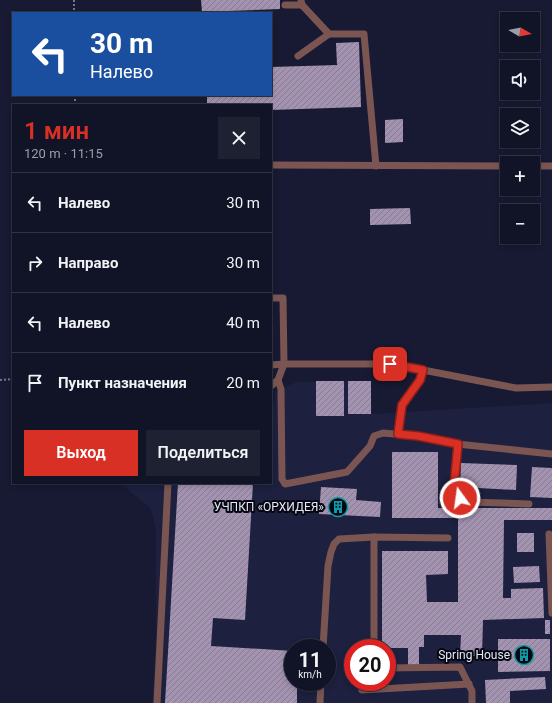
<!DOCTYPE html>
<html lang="ru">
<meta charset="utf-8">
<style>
body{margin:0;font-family:Roboto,sans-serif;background:#1e2132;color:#f1f3f6;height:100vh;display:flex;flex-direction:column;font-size:15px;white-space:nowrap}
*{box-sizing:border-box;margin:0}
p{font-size:13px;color:#9c9ea7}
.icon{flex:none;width:22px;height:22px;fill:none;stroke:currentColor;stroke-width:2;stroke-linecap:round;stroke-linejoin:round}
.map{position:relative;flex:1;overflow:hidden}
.drawer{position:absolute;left:12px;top:104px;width:260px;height:380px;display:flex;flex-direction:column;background:#111426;border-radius:0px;box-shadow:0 2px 6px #0003,0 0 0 1px #303343}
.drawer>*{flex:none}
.banner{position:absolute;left:12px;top:12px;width:260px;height:84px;border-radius:0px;box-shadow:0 2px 6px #0003,0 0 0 1px #303343;background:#1a4fa0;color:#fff;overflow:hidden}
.needle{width:26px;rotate:99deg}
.fabs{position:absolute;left:500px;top:12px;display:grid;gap:8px}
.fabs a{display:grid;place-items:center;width:40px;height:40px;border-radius:0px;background:#111426;box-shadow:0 2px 6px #0003,0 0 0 1px #303343;font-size:20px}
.speed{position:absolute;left:284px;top:639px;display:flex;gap:8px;font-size:20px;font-weight:700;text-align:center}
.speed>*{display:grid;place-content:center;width:52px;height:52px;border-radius:50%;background:#111426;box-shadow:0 2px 6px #0003,0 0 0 1px #303343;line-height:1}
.speed small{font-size:10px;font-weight:400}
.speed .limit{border:6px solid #d22;background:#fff;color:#111}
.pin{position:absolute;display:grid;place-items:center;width:34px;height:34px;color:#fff;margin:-17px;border-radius:8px;box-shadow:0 2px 6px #0006}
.me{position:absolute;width:44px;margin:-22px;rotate:346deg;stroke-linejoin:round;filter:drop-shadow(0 0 3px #0008)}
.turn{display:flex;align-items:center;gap:14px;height:84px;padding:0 12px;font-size:18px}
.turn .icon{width:52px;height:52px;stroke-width:2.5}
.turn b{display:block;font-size:28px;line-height:34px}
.round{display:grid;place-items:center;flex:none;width:42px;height:42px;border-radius:0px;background:#1e2132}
.overview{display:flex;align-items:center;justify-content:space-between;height:68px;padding:0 12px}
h1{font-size:24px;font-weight:600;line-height:30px;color:#d93025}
.action{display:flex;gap:8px;margin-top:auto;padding:8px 12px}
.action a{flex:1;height:46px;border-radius:0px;background:#d93025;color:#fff;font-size:16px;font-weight:600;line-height:46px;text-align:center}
.action a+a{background:#1e2132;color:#f1f3f6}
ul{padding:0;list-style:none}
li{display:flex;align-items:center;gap:12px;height:60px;padding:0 12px;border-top:1px solid #303343}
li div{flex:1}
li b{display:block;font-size:15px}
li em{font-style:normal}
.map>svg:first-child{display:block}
.built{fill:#1d203e;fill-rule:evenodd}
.building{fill:url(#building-hatch)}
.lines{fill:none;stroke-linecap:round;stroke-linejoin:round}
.path{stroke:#72768b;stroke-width:2;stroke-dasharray:2 2;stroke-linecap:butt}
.lane{stroke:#7b5551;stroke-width:7}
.route-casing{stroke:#8d1f18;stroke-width:10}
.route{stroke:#d93025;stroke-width:7}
.labels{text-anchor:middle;stroke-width:4;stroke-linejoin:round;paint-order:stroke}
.poi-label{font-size:12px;fill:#e4e8f9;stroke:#050610;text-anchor:end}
</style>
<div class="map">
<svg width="552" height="703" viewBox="0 0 552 703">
<defs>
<pattern id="building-hatch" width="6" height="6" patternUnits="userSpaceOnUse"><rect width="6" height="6" fill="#a393b1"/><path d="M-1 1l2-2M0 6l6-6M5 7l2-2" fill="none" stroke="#867c92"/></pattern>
</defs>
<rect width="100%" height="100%" fill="#171a32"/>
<path class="built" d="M371,381L372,414L552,403V703H152L156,644V529L151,509L120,483H271V404H274L275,392L296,382ZM293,648H327V682H293ZM353,648H387V682H353Z"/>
<g class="building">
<polygon points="201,0 280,0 280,9 202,12"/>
<polygon points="359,42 361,107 271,110 271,105 207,105 207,95 271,95 271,67 337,65 336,43"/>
<polygon points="403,119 403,142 385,143 385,120"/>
<polygon points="410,208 411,224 370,225 370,209"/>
<rect x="316" y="381" width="28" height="35"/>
<rect x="348" y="381" width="23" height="33"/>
<polygon points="392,452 438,452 438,508 552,508 552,520 504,520 503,598 511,598 511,589 543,588 544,618 483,620 482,656 460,656 461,635 424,635 424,647 419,647 419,665 408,665 408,648 382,648 382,551 448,551 448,574 426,575 427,602 458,602 458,518 392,518"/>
<polygon points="461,463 517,465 516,490 460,487"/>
<polygon points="532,467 552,468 552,498 530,497"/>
<polygon points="178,483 253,483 245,620 213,618 211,646 293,651 293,682 310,682 310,689 297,688 297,703 165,703"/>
<polygon points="321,487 357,489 356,500 381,502 380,517 319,514"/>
<rect x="517" y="533" width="17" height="19"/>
<polygon points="539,566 540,582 514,583 513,567"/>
<rect x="545" y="620" width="5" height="14"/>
<polygon points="498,639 550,639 550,671 498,672"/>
<polygon points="545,677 546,689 510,691 510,703 486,703 485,680"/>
</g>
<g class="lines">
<g class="path">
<polyline points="74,0 74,13"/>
<polyline points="75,95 75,105"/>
<polyline points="0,380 13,379"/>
</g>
<g class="lane">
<polyline points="301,0 302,5 329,34"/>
<polyline points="285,5 302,5"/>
<polyline points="298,56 329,34 364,34 376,166"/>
<polyline points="271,165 507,166"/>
<polyline points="533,166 552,166"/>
<polyline points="271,298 283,298 284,364 278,380 271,386"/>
<polyline points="271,365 284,364 390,364 423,370"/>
<polyline points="278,380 281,389 282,479 285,484 347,472 370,446 374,436 383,433 417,436 457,444 552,454"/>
<polyline points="398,434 402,405 420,380 423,370 516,388 552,387"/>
<polyline points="457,444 454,486 460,498 469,502 529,504"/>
<polyline points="549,534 552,613"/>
<polyline points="323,648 328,566 331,552 334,544 339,539 374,537 448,538"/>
<polyline points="374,648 374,537"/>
<polyline points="387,668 460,667 472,691 472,703"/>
<polyline points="362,690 469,684"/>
<polyline points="157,703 168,483"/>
<polyline points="320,703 321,682"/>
</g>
</g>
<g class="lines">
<defs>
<polyline id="route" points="390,364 423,370 420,380 402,405 398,434 418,436 458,444 454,486 460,498"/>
</defs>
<use href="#route" class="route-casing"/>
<use href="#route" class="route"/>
</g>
<defs>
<symbol id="building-ring" viewBox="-11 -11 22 22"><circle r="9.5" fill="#050610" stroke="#0f9aa8" stroke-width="1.5"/><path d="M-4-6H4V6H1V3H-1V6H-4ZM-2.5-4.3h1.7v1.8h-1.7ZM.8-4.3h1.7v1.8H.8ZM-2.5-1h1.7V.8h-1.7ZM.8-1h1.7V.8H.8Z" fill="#0f9aa8"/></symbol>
</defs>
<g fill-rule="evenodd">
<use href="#building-ring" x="327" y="496" width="22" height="22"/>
<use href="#building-ring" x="513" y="644" width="22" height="22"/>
</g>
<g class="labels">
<g class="poi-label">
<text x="324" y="511">УЧПКП «ОРХИДЕЯ»</text>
<text x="510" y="659">Spring House</text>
</g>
</g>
</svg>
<div class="fabs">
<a><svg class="needle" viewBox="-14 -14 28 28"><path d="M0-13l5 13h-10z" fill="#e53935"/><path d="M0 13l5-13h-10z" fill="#9c9ea7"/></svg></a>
<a><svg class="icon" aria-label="sound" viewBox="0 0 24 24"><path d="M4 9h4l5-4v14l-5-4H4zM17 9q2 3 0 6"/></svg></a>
<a><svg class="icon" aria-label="layers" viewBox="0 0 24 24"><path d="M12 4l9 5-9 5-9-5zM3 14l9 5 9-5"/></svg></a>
<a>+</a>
<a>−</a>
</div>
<div class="speed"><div>11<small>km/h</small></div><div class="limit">20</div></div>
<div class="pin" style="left:390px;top:364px;background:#d93025"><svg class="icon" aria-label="arrive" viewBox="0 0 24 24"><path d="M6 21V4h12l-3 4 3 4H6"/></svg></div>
<svg class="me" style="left:460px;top:498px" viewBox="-20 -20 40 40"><circle r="17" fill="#d93025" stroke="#fff" stroke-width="3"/><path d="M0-11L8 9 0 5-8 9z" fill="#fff"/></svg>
<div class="banner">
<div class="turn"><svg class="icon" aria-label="left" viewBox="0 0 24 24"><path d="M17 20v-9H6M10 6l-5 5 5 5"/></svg><div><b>30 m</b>Налево</div></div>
</div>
<section class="drawer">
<div class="overview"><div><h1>1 мин</h1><p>120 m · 11:15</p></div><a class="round"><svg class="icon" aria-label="close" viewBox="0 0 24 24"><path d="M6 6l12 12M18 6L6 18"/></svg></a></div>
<ul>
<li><svg class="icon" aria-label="left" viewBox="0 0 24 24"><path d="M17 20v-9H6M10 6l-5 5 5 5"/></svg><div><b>Налево</b></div><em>30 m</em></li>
<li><svg class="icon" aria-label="right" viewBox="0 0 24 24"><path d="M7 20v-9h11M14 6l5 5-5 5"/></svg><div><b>Направо</b></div><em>30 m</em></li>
<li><svg class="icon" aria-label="left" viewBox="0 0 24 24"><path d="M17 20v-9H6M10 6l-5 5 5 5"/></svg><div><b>Налево</b></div><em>40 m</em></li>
<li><svg class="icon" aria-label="arrive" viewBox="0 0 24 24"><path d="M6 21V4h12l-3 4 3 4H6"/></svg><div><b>Пункт назначения</b></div><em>20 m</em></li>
</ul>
<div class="action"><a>Выход</a><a>Поделиться</a></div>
</section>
</div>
